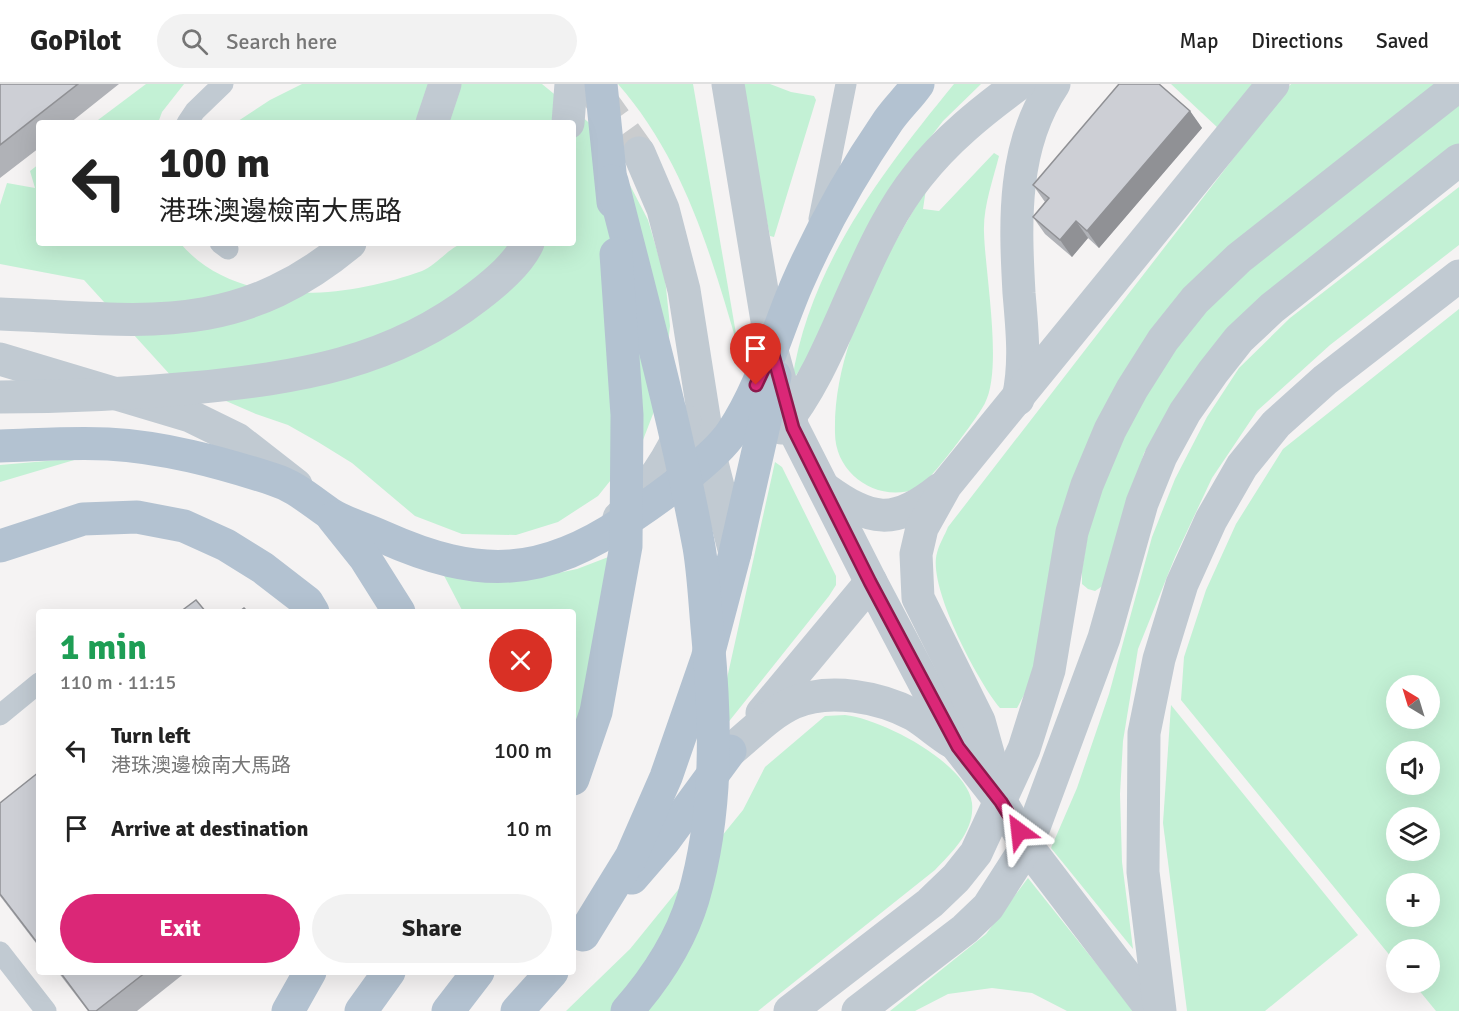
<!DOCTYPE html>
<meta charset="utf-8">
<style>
body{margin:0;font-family:Signika,"Noto Sans SC",sans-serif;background:#f2f2f2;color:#222;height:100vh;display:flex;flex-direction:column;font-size:22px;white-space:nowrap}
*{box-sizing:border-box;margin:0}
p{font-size:20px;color:#767676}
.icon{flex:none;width:33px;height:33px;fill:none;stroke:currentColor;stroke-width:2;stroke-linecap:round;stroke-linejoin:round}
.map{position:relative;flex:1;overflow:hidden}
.details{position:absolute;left:36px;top:525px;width:540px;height:366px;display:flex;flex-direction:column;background:#fff;border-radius:6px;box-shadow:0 6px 24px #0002}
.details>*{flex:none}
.guide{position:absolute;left:36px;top:36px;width:540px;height:126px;border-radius:6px;box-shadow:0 6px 24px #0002;background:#fff;color:#222;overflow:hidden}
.needle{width:39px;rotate:322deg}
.fabs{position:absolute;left:1386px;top:591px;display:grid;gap:12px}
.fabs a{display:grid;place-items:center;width:54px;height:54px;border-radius:50%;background:#fff;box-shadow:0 6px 24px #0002;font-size:30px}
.pin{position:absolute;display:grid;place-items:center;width:51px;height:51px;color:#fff;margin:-62px -26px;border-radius:50% 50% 50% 0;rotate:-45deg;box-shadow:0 0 6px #0007}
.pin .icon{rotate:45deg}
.me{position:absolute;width:66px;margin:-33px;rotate:330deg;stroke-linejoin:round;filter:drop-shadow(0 0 4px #0008)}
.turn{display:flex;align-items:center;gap:21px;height:126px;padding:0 24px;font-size:27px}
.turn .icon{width:78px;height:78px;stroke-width:2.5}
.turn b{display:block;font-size:42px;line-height:51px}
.round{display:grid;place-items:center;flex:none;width:63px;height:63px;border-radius:32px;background:#f2f2f2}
.headline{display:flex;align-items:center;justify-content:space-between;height:102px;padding:0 24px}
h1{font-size:36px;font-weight:700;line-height:45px;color:#1e9e55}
.primary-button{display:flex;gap:12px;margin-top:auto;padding:12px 24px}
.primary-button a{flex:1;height:69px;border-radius:36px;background:#db2777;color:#fff;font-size:24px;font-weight:700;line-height:69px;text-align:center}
.primary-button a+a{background:#f2f2f2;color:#222}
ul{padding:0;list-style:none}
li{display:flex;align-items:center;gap:18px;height:78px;padding:0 24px}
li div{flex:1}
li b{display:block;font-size:22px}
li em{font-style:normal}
header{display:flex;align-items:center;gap:36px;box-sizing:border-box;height:84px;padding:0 30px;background:#fff;border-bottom:2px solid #e0e0e0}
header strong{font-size:28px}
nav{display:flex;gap:33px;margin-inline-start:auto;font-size:21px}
.search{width:420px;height:54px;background:#f2f2f2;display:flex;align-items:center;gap:15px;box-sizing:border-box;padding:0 21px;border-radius:33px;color:#767676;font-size:22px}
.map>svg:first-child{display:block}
.green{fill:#c3f1d5;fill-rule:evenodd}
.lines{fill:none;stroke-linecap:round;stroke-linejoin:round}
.street-tunnel{stroke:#caccce;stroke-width:33;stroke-dasharray:33 16;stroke-linecap:butt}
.lane{stroke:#c1cad2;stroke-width:21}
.street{stroke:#c1cad2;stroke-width:33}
.primary{stroke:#b3c2d1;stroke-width:33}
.street-bridge{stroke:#c1cad2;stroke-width:33}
.primary-bridge{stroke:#b3c2d1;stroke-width:33}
.wall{fill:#b0b2b7}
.shaded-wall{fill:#909195}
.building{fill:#cdcfd5;stroke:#909195;stroke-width:1.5}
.route-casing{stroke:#8e194d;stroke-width:15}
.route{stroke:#db2777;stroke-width:10}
</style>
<header>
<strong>GoPilot</strong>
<div class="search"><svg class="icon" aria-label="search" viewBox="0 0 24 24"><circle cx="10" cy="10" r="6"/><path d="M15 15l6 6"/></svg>Search here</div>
<nav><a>Map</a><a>Directions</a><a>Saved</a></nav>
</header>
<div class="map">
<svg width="1459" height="927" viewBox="0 0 1459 927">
<rect width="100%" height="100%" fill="#f5f3f3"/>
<g class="green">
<polygon points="146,0 184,0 162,28 158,39 94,39"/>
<path d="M302,0H542L604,51L648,136L665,194L670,242L663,304L643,356L598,412L558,438L516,451L462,450L415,432L352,379L318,358L288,341L256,330L173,294L84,196L0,180V121L7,99L35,104L30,87L39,80V159H180C238,227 347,214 422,187C437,181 449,163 464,159C471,157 483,159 491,159C518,159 546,159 573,159V39H235L270,16Z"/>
<path d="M618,0H693L739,267C712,173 684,75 618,0Z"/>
<polygon points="739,0 770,0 791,8 814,12 816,16 774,153 770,152"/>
<path d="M954,0H981L943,37L897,97L810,271L792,297C809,182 883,87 954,0Z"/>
<polygon points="1171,0 1254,0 1218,44"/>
<path d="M1291,0H1443L1130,287L1032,596L1017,624H1000C978,598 927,502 937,469C939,460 945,451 948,443Z"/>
<polygon points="1459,21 1459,60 1182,309 1144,369 1104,501 1095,507 1088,505 1082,500 1082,486 1090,437 1110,379 1162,280 1205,226 1260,177"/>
<path d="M994,69L999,72C993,96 983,123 984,148C985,189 1003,284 985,319C979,332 928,400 918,404C879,420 835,391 835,349C833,261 883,178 926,105L923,125L939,127Z"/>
<polygon points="1459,103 1459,161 1330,261 1257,327 1212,394 1175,473 1138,565 1123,657 1120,710 1122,778 1133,865 1051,764 1077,704 1109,610 1152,453 1175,395 1207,333 1239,284 1290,234"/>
<path d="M1459,225V927H1436L1413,899L1430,898V866H1396V879L1181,616L1184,573L1206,506L1236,440L1283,365ZM1396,602H1430V634H1396ZM1396,668H1430V700H1396ZM1396,734H1430V766H1396ZM1396,800H1430V832H1396Z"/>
<polygon points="81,374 0,398 0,381"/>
<polygon points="775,378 782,383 836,492 836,501 829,512 707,665 724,608"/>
<polygon points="611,472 573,664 573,528 463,528 437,478 535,494 577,485"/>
<polygon points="1171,621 1358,851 1265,927 1187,927 1163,739"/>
<path d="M845,631C882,635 967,679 972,719C975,747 952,768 935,786L758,927H566L630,865L743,726L765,683L825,632Z"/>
<polygon points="1028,794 1134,927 1067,927 1032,909 992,904 948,910 915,927 890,927 986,850"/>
</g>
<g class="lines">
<polyline class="street-tunnel" points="596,9 639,69"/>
<g class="lane">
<polyline points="187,39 195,27 223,0"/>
<polyline points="819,135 846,0"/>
<polyline points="220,159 228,165"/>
<polyline points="0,631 39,599"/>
<polyline points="0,868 46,927"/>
</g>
<g class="street">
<polyline points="728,0 772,267 793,344 871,498 958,663 1001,718 1027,762 1153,927"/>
<polyline points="432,39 445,0"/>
<polyline points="568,39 571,0"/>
<polyline points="639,69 663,125 684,206 710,371 735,469"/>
<polyline points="0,275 190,332 237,355 296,401"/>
<path d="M1018,315C1026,279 1022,245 1019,209C1015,137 1012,62 1054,0"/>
<path d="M781,344C816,301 835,249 858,199C874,163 893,123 918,92C946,56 982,27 1019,0"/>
<path d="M824,404C871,438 894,442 940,405"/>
<path d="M619,434C647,407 671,374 685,337"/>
<polyline points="762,629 871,498"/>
<path d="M730,667C750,651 769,630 793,619C829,603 880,613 914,631C927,639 939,650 952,658"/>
<polyline points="998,705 979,637 918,514 916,470 922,444 946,401 1273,0"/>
<polyline points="790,927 930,819 956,794 976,769 1024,665 1049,586 1072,448 1087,401 1110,346 1132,305 1163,256 1195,216 1239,174 1459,1"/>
<polyline points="858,927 965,845 988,823 1027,762 1104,554 1142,419 1161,372 1185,328 1213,288 1239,255 1272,224 1459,76"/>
<polyline points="1160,927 1143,788 1144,649 1159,575 1182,500 1211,436 1242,382 1276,340 1325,296 1459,192"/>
</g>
<g class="primary">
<path d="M0,362C36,361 73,358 108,360C164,363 219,378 272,395C295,402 310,416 329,429C344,439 366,445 383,453C479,496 544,494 631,433C658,415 715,374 732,348C762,303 776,249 797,200C822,143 853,88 888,37C897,24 909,13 918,0"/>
<polyline points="333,434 365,474 399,528"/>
<polyline points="0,462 83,435 137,433 184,442 226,461 263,484 307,518 313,528"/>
<polyline points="632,794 664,757 730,667"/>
<polyline points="583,851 631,773 666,693 707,575 735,469 775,292"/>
<polyline points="288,927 310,888"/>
<polyline points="361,927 389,888"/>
<polyline points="448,927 478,888"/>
<polyline points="517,927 552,888"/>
</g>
<g class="street-bridge">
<path d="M0,230C140,235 233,256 350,159"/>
<path d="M0,313C64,313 128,310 192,304C298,294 392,279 478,212C496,198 518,180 528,159"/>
</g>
<g class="primary-bridge">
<polyline points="601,0 613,118"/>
<path d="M612,97C643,219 676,340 699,463C704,493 705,524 708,554C716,640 718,730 693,815C680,858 656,894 627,927"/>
<polyline points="573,695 596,628 626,462 627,331 616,170"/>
</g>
</g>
<g class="wall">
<polygon points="0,0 119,0 70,39 39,39 39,64 0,94"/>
<polygon points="1190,27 1202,44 1099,164 1088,154 1072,173 1045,150 1033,133 1045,118 1033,101"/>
<polygon points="39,688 39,863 0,812 0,719"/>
<polygon points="58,888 186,888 137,927 88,927"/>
</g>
<g class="shaded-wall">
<polygon points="1190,27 1202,44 1099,164 1087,147"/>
<polygon points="1076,137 1088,154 1072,173 1060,156"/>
</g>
<g class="building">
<polygon points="0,0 78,0 0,61"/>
<polygon points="1119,0 1159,0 1190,27 1087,147 1076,137 1060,156 1033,133 1049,114 1033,101"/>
<polygon points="196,516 206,528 180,528"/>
<polygon points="244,524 248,528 239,528"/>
<polygon points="39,688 39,861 0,810 0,719"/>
<polygon points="60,888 146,888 96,927 89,927"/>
</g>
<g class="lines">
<defs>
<polyline id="route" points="756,301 772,267 793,344 870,498 958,663 1001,718 1019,747"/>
</defs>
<use href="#route" class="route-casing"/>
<use href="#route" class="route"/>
</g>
</svg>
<div class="fabs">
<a><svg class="needle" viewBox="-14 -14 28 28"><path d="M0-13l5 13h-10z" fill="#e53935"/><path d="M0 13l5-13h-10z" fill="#767676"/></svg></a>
<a><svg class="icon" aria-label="sound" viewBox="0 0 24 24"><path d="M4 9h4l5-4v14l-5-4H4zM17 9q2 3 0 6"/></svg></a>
<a><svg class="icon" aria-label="layers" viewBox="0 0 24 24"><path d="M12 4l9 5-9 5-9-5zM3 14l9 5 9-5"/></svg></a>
<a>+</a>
<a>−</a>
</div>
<div class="pin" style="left:756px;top:301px;background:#d93025"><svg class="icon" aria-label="arrive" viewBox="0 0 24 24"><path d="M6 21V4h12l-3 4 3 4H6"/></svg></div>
<svg class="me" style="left:1019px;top:747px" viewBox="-20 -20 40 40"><path d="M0-17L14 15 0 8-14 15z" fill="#db2777" stroke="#fff" stroke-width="4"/></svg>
<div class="guide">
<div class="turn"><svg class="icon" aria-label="left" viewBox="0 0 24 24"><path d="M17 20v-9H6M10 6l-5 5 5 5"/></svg><div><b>100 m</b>港珠澳邊檢南大馬路</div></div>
</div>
<section class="details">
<div class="headline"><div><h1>1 min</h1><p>110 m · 11:15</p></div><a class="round" style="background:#d93025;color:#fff"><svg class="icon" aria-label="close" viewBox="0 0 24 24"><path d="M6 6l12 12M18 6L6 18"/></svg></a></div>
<ul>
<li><svg class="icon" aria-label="left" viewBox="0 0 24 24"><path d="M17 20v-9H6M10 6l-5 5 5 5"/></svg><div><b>Turn left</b><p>港珠澳邊檢南大馬路</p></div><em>100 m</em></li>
<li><svg class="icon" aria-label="arrive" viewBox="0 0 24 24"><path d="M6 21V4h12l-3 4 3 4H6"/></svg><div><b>Arrive at destination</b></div><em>10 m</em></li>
</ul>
<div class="primary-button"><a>Exit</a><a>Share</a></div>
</section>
</div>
